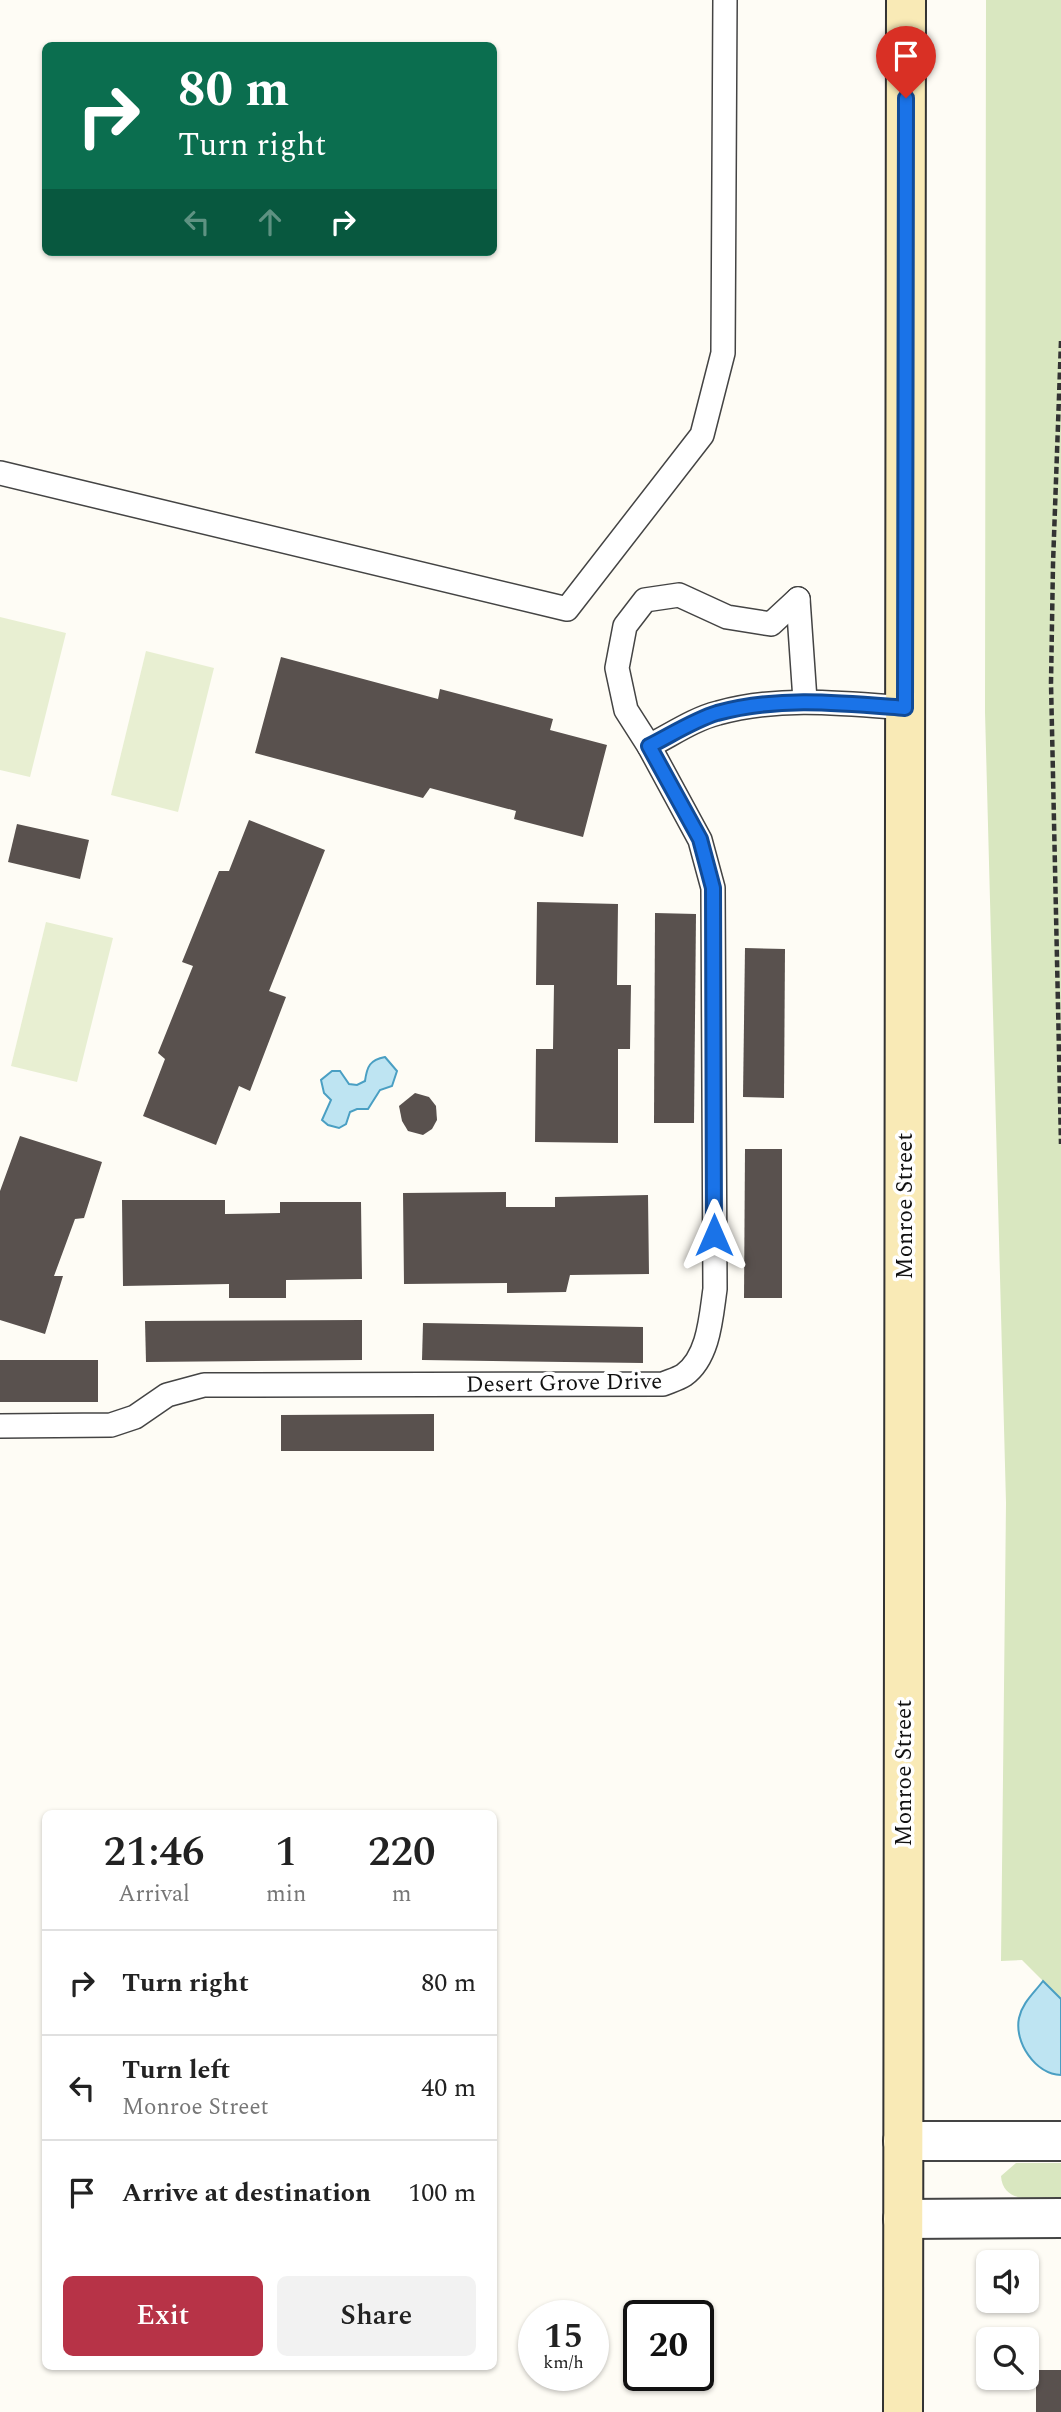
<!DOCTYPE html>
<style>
body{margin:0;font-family:Spectral,serif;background:#f2f2f2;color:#222;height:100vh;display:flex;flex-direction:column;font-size:26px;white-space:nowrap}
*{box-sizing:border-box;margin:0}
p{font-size:23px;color:#767676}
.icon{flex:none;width:38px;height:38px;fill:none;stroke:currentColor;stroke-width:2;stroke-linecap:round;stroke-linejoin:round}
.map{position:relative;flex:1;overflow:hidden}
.details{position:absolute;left:42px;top:1810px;width:455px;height:560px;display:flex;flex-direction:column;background:#fff;border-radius:10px;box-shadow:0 2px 5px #0004}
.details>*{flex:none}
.banner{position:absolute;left:42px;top:42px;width:455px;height:214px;border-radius:10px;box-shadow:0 2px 5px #0004;background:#0b6e4f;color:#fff;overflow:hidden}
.controls{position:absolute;left:976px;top:2250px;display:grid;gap:14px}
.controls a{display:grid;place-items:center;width:63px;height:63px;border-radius:10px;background:#fff;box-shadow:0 2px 5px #0004;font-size:35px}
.speed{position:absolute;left:518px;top:2300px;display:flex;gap:14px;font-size:35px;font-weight:700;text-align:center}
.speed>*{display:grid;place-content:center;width:91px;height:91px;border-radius:50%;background:#fff;box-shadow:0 2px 5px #0004;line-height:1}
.speed small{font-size:18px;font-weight:400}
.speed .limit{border:4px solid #111;border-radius:10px;background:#fff;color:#111}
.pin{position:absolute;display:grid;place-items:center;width:60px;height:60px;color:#fff;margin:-72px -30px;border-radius:50% 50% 50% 0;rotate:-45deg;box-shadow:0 0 7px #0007}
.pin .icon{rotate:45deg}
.me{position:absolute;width:77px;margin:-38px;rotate:0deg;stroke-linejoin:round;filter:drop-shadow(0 0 5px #0008)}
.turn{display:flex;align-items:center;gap:24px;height:147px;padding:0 21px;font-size:32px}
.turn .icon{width:91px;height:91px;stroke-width:2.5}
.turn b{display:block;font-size:49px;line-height:60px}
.lanes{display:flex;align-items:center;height:66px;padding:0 21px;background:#0003;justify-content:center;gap:35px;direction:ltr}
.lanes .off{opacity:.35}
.eta{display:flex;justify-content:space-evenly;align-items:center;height:119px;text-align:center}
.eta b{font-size:42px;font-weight:600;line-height:49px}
.button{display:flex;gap:14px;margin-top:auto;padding:14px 21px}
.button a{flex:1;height:80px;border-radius:10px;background:#b73347;color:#fff;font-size:28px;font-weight:600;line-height:80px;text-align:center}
.button a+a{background:#f2f2f2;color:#222}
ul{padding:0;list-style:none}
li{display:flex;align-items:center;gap:21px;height:105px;padding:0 21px;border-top:2px solid #e0e0e0}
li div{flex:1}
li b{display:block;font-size:26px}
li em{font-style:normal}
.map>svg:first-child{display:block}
.green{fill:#d9e7c0}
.pitch{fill:#e8efd2}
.water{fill:#bee4f2;stroke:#4a9fc3;stroke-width:2}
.building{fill:#59514e}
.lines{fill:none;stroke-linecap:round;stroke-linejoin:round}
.service-casing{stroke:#444;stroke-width:26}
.minor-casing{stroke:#444;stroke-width:42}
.secondary-casing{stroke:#333;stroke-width:42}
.path{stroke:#333;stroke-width:4.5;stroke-dasharray:7 3.5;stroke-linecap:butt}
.service{stroke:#fff;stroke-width:23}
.minor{stroke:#fff;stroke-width:38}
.secondary{stroke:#f9eab6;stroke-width:38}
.route-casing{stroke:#114b97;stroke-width:18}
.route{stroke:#1a73e8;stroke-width:12}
.labels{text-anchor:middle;stroke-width:7;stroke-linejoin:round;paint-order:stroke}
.street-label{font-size:23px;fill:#111;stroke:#fff}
</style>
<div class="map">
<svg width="1061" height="2412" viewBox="0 0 1061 2412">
<rect width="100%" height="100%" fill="#fefcf5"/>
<g class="green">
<polygon points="986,0 1061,0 1061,1999 1022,1960 1001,1961 1006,1503 985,712"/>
<path d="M1016,2163H1061V2199C1040,2198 1003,2206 1001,2176Z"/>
</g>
<g class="pitch">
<polygon points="0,617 66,633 30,777 0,770"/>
<polygon points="146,651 214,668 178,812 111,795"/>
<polygon points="46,922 113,938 77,1082 11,1066"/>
</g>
<g class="water">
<path d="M385,1057L397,1071L392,1086L380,1090L368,1109H357L350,1112L346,1124L339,1128L328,1125L322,1120L331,1100L324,1093L321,1080L332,1071H340L349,1084L357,1085L365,1081C367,1066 370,1060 385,1057Z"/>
<path d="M1043,1981L1061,1999V2075C1035,2074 1014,2042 1019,2018C1022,2003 1034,1993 1043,1981Z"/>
</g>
<g class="building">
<polygon points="281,657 438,699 440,689 553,719 550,730 607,745 583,837 514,819 516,811 430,788 423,798 255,753"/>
<polygon points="249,820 325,850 269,991 286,997 250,1091 239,1086 216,1145 143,1116 165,1059 158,1053 193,966 182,962 219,871 229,871"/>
<polygon points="17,824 89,840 80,879 8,862"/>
<polygon points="537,902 618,904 617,985 631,985 630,1049 618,1049 618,1143 535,1142 536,1049 553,1049 554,985 536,985"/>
<polygon points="655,913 696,914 694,1123 654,1123"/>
<polygon points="745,948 785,949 784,1098 743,1097"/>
<polygon points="415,1093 429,1097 436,1106 437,1120 432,1129 423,1135 408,1131 402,1121 399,1106"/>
<polygon points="20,1136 102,1162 84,1218 75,1219 54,1276 63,1276 45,1334 0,1320 0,1191"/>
<polygon points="745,1149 782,1149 782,1298 744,1298"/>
<polygon points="506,1192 506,1207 555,1207 555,1197 648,1195 649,1274 570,1275 566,1292 507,1293 507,1283 404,1284 403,1193"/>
<polygon points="122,1200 225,1200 225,1214 280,1213 280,1202 361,1202 362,1279 286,1280 286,1298 229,1298 229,1284 123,1286"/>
<polygon points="362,1320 362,1360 146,1362 145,1321"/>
<polygon points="423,1323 643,1327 643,1363 422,1360"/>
<rect x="0" y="1360" width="98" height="42"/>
<polygon points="434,1414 434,1451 281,1451 281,1415"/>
<rect x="1036" y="2370" width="25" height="42"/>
</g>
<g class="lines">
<defs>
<g id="service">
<polyline points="0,473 567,609 702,435 723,353 725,0"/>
<polyline points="798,599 805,700"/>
<path d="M649,746C671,735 694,719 718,713C779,696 842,703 905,708"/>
<path d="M0,1426L111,1425L135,1417L167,1395L204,1385L663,1384C670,1381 678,1379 684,1375C709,1357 711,1317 715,1289L713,888L700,840L649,746L626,710L617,668L625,626L645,600L679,595L727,617L771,624L798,599"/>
</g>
<g id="minor">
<polyline points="903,2141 1061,2141"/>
<polyline points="903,2219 1061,2218"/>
</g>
<polyline id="secondary" points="903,2412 906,0"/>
</defs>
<use href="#service" class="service-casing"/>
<use href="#minor" class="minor-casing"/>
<use href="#secondary" class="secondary-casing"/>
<polyline class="path" points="1061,341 1053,564 1051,683 1061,1144"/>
<use href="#service" class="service"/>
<use href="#minor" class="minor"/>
<use href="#secondary" class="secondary"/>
</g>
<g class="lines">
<defs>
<path id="route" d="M714,1235L713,888L700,839L649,746C671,735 694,720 717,713C779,696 842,703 905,708L906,98"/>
</defs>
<use href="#route" class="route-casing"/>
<use href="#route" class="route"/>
</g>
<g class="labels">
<g class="street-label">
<text transform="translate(904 1206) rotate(-90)" y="8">Monroe Street</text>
<text transform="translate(564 1382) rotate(-1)" y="8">Desert Grove Drive</text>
<text transform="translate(903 1773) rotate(-90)" y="8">Monroe Street</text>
</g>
</g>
</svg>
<div class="controls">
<a><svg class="icon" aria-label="sound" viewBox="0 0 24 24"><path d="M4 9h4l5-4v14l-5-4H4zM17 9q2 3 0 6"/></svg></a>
<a><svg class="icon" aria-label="search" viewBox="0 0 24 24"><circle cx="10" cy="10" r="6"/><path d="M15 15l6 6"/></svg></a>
</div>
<div class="speed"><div>15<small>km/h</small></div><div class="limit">20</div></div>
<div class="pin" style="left:906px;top:98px;background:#d93025"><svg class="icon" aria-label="arrive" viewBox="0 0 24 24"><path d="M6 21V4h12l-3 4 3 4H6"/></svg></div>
<svg class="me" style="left:714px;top:1235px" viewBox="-20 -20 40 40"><path d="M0-17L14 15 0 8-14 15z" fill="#1a73e8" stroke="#fff" stroke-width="4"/></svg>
<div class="banner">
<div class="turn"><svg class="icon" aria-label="right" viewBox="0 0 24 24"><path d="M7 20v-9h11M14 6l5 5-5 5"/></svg><div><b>80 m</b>Turn right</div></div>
<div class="lanes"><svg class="icon off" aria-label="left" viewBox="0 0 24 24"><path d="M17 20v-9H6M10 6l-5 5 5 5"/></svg><svg class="icon off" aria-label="ahead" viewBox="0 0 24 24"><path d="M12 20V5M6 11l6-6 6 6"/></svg><svg class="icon" aria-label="right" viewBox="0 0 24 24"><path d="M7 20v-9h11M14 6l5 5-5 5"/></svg></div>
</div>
<section class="details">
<div class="eta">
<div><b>21:46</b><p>Arrival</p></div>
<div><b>1</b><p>min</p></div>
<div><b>220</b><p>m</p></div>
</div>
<ul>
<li><svg class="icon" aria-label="right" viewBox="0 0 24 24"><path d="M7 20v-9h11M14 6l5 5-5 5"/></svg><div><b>Turn right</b></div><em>80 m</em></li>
<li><svg class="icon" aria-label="left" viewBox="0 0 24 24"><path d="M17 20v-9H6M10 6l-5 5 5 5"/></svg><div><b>Turn left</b><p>Monroe Street</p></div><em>40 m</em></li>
<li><svg class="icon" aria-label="arrive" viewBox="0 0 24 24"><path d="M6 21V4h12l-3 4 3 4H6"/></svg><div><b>Arrive at destination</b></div><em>100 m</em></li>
</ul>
<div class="button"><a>Exit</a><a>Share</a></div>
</section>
</div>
